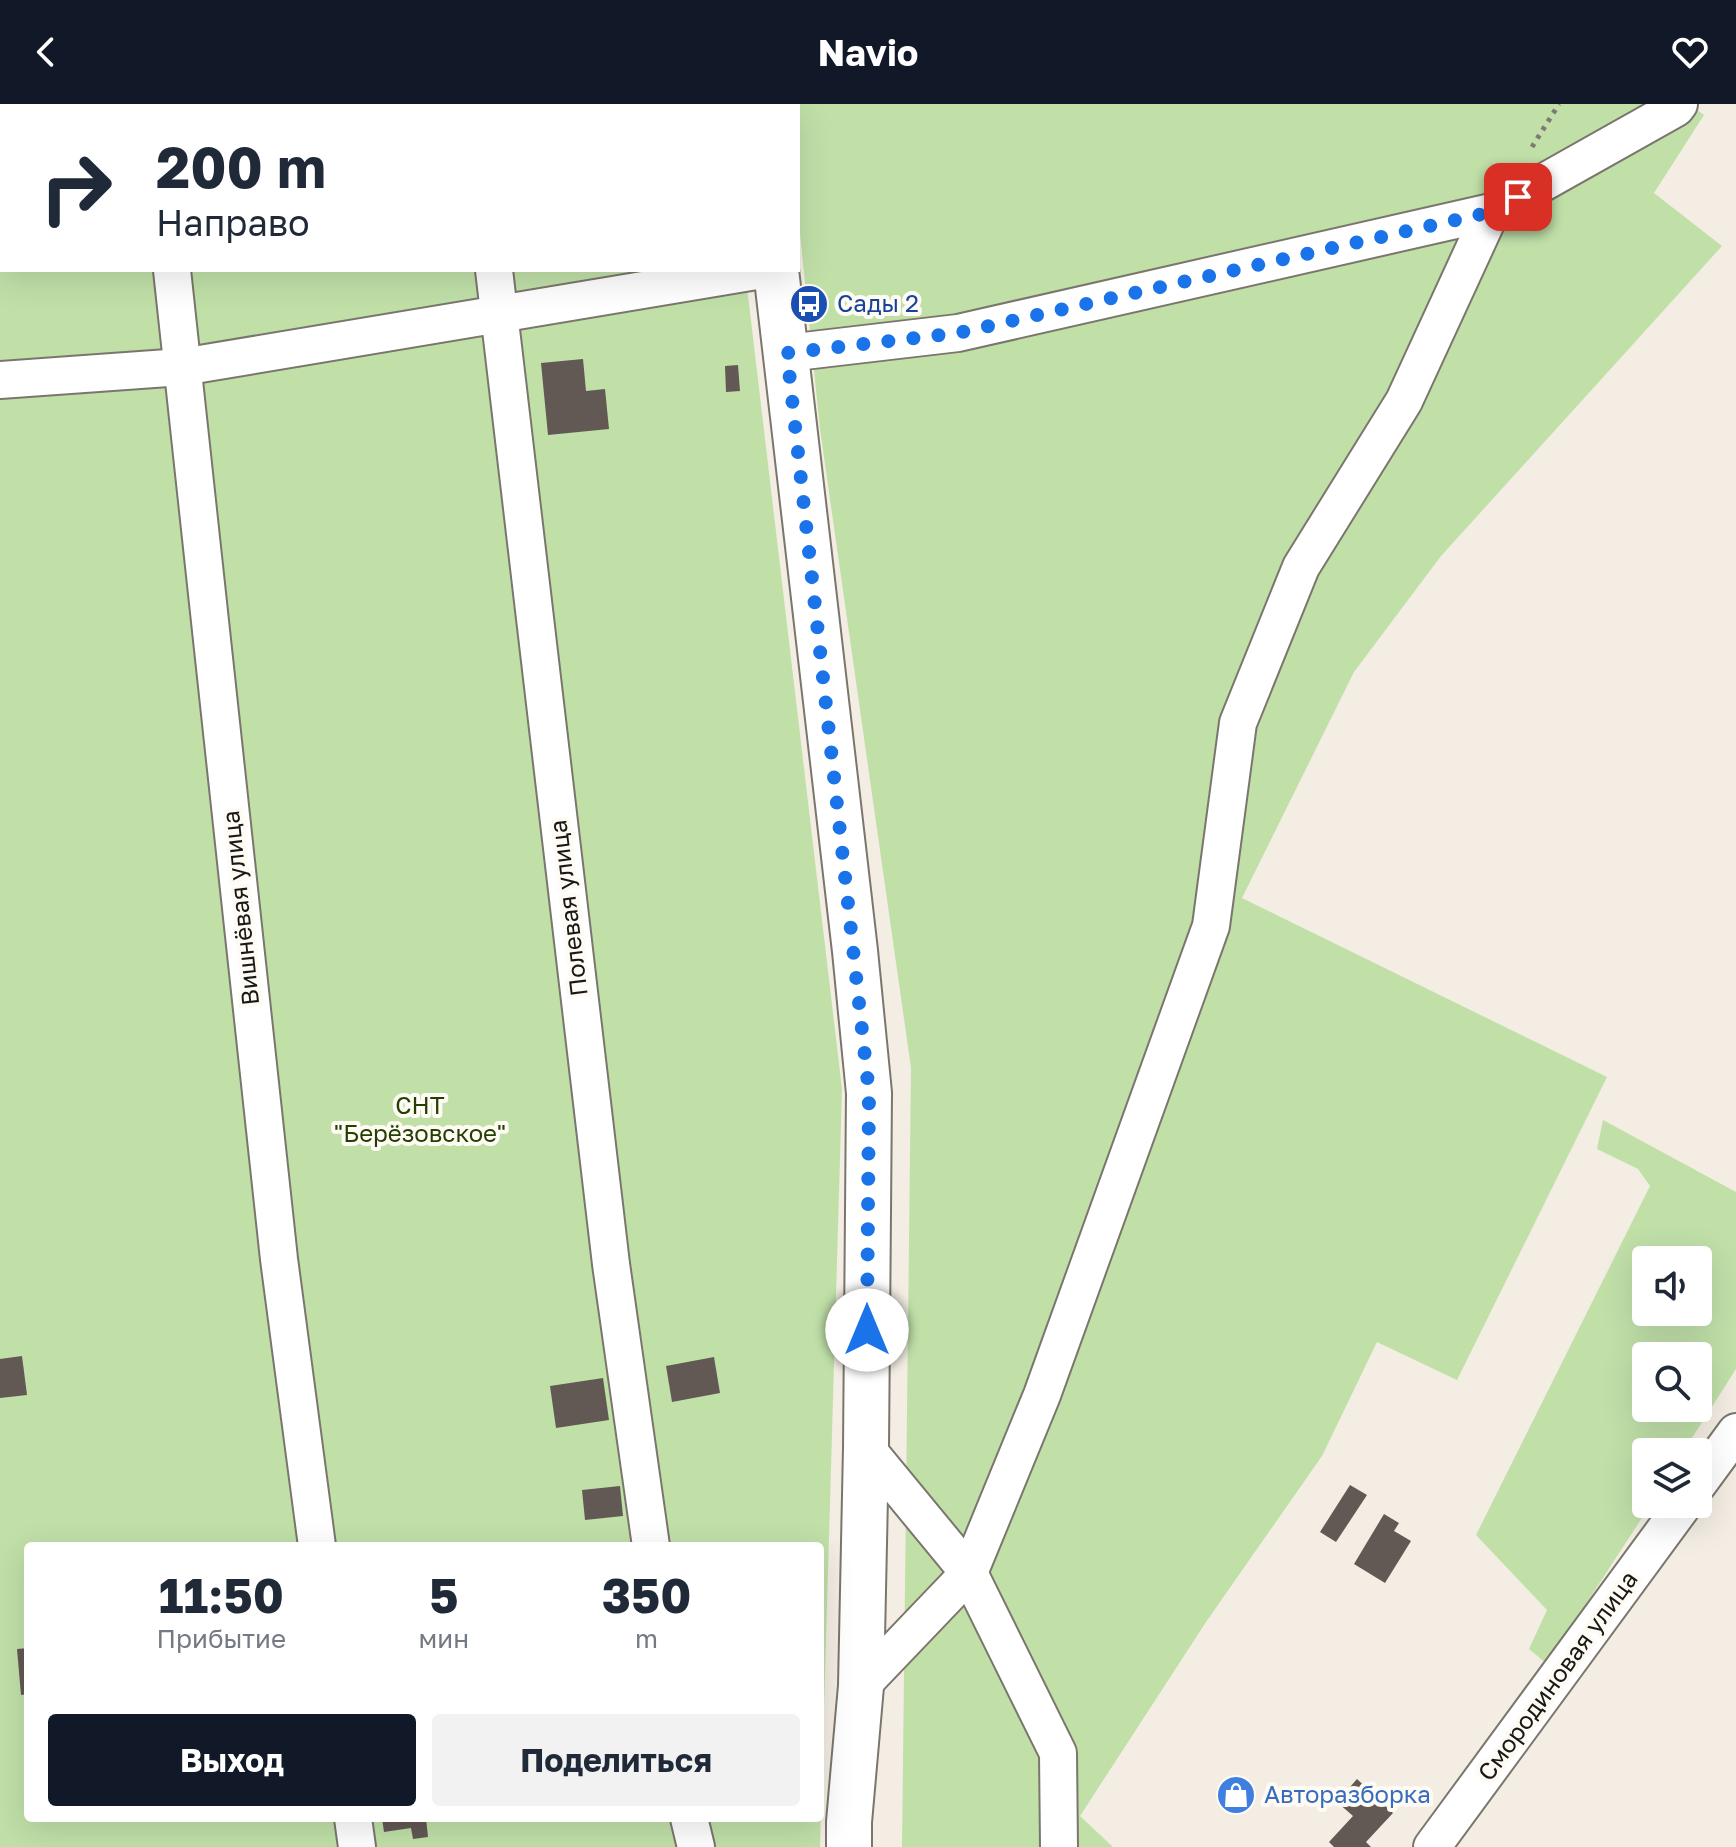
<!DOCTYPE html>
<html lang="ru">
<meta charset="utf-8">
<style>
body{margin:0;font-family:"Golos Text",sans-serif;background:#f2f2f3;color:#1f2937;height:100vh;display:flex;flex-direction:column;font-size:30px;white-space:nowrap}
*{box-sizing:border-box;margin:0}
p{font-size:26px;color:#747a83}
.icon{flex:none;width:44px;height:44px;fill:none;stroke:currentColor;stroke-width:2;stroke-linecap:round;stroke-linejoin:round}
.map{position:relative;flex:1;overflow:hidden}
.details{position:absolute;left:24px;top:1438px;width:800px;height:280px;display:flex;flex-direction:column;background:#fff;border-radius:8px;box-shadow:0 8px 32px #0002}
.details>*{flex:none}
.guide{position:absolute;left:0px;top:0px;width:800px;height:168px;box-shadow:0 8px 32px #0002;background:#fff;color:#1f2937;overflow:hidden}
.buttons{position:absolute;left:1632px;top:1142px;display:grid;gap:16px}
.buttons a{display:grid;place-items:center;width:80px;height:80px;border-radius:8px;background:#fff;box-shadow:0 8px 32px #0002;font-size:40px}
.pin{position:absolute;display:grid;place-items:center;width:68px;height:68px;color:#fff;margin:-34px;border-radius:16px;box-shadow:0 4px 12px #0006}
.me{position:absolute;width:88px;margin:-44px;rotate:0deg;stroke-linejoin:round;filter:drop-shadow(0 0 6px #0008)}
.turn{display:flex;align-items:center;gap:28px;height:168px;padding:0 24px;font-size:36px}
.turn .icon{width:104px;height:104px;stroke-width:2.5}
.turn b{display:block;font-size:56px;line-height:68px}
.eta{display:flex;justify-content:space-evenly;align-items:center;height:136px;text-align:center}
.eta b{font-size:48px;font-weight:700;line-height:56px}
.primary-button{display:flex;gap:16px;margin-top:auto;padding:16px 24px}
.primary-button a{flex:1;height:92px;border-radius:8px;background:#111827;color:#fff;font-size:32px;font-weight:700;line-height:92px;text-align:center}
.primary-button a+a{background:#f2f2f3;color:#1f2937}
header{display:flex;justify-content:space-between;align-items:center;height:104px;padding:0 24px;background:#111827;color:#fff;font-size:36px;font-weight:700}
.map>svg:first-child{display:block}
.green{fill:#c0e0a8;fill-rule:evenodd}
.building{fill:#625854}
.lines{fill:none;stroke-linecap:round;stroke-linejoin:round}
.minor-casing{stroke:#7b766d;stroke-width:40}
.tertiary-casing{stroke:#7b766d;stroke-width:48}
.path{stroke:#7e7a74;stroke-width:5;stroke-dasharray:4 6;stroke-linecap:butt}
.minor{stroke:#fff;stroke-width:36}
.tertiary{stroke:#fff;stroke-width:44}
.route{stroke:#1a73e8;stroke-width:14;stroke-dasharray:0 25.2}
.labels{text-anchor:middle;stroke-width:8;stroke-linejoin:round;paint-order:stroke}
.transit-label{font-size:24px;fill:#164399;stroke:#fefaf4;text-anchor:start}
.street-label{font-size:24px;fill:#1a1815;stroke:#fefaf4}
.park-label{font-size:24px;fill:#243f02;stroke:#fefaf4}
.shop-label{font-size:24px;fill:#366cbe;stroke:#fefaf4;text-anchor:start}
</style>
<header><svg class="icon" aria-label="back" viewBox="0 0 24 24"><path d="M15 5l-7 7 7 7"/></svg>Navio<svg class="icon" aria-label="heart" viewBox="0 0 24 24"><path d="M12 20l-8-8c-3-5 5-10 8-4 3-6 11-1 8 4z"/></svg></header>
<div class="map">
<svg width="1736" height="1743" viewBox="0 0 1736 1743">
<rect width="100%" height="100%" fill="#f3ede3"/>
<g class="green">
<path d="M0,0H726V2H2V166H745L842,985L820,1743H0ZM28,1442H820V1714H28Z"/>
<polygon points="787,0 1689,0 1704,11 1654,89 1722,142 1441,452 1354,568 1242,794 1607,973 1457,1276 1377,1238 1322,1352 1206,1518 1080,1712 1113,1743 902,1743 911,964 820,325 798,110 798,2"/>
<path d="M1603,1016L1736,1088V1265L1683,1348H1646V1400H1651L1547,1560L1529,1545L1547,1506L1476,1431L1650,1082L1638,1065L1597,1045ZM1646,1156H1698V1208H1646ZM1646,1252H1698V1304H1646Z"/>
</g>
<g class="building">
<polygon points="583,255 586,287 605,285 609,325 548,331 541,259"/>
<polygon points="738,261 740,287 726,288 725,262"/>
<polygon points="22,1252 27,1291 0,1294 0,1255"/>
<polygon points="714,1253 720,1289 672,1298 666,1262"/>
<polygon points="603,1274 609,1316 556,1324 550,1282"/>
<polygon points="1350,1381 1367,1391 1336,1438 1320,1428"/>
<polygon points="620,1382 623,1412 585,1416 582,1386"/>
<polygon points="1384,1410 1399,1419 1394,1427 1411,1437 1385,1479 1354,1460"/>
<polygon points="28,1544 28,1590 21,1591 17,1545"/>
<polygon points="1357,1675 1393,1709 1366,1738 1371,1743 1334,1743 1329,1738 1353,1712 1337,1698"/>
<polygon points="382,1714 426,1714 428,1733 413,1735 411,1724 384,1728"/>
</g>
<g class="lines">
<defs>
<g id="minor">
<polyline points="155,0 155,2"/>
<polyline points="478,0 478,2"/>
<polyline points="172,166 279,1155 317,1442"/>
<polyline points="494,166 611,1160 651,1442"/>
<polyline points="787,249 958,229 1491,108 1676,4 1679,0"/>
<polyline points="0,276 182,263 763,166"/>
<polyline points="866,1344 969,1469 1058,1649 1059,1743"/>
<polyline points="1698,1380 1736,1328"/>
<polyline points="861,1582 969,1469 1042,1291 1211,822 1238,619 1301,463 1404,297 1491,108"/>
<polyline points="353,1714 357,1743"/>
<polyline points="689,1714 696,1743"/>
<polyline points="1432,1743 1684,1400"/>
</g>
<g id="tertiary">
<polyline points="758,0 758,2"/>
<polyline points="776,166 855,847 869,989 866,1344 861,1582 849,1718 849,1743"/>
</g>
</defs>
<use href="#minor" class="minor-casing"/>
<use href="#tertiary" class="tertiary-casing"/>
<polyline class="path" points="1532,43 1559,0"/>
<use href="#minor" class="minor"/>
<use href="#tertiary" class="tertiary"/>
</g>
<g class="lines">
<polyline class="route" points="867,1226 869,989 787,249 958,229 1491,108 1518,93"/>
</g>
<defs>
<symbol id="bus-disc" viewBox="-11 -11 22 22"><circle r="9.5" fill="#1a4fb4" stroke="#fefaf4"/><path d="M-5-6H5V4H4V6H2V4H-2V6H-4V4H-5ZM-3.5-4V0h7V-4ZM-3.5 1.2v1.5H-2V1.2ZM2 1.2v1.5H3.5V1.2Z" fill="#fff"/></symbol>
<symbol id="shop-disc" viewBox="-11 -11 22 22"><circle r="9.5" fill="#3f7fe0" stroke="#fefaf4"/><path d="M-5-2.5h2.3a2.7 3.5 0 0 1 5.4 0H5L5.5 6h-11ZM-1.5-2.5h3a1.5 2.3 0 0 0-3 0Z" fill="#fff"/></symbol>
</defs>
<g fill-rule="evenodd">
<use href="#bus-disc" x="787" y="178" width="44" height="44"/>
<use href="#shop-disc" x="1214" y="1669" width="44" height="44"/>
</g>
<g class="labels">
<g class="transit-label">
<text x="837" y="208">Сады 2</text>
</g>
<g class="street-label">
<text transform="translate(241 804) rotate(-96)" y="8">Вишнёвая улица</text>
<text transform="translate(569 804) rotate(-97)" y="8">Полевая улица</text>
<text transform="translate(1558 1572) rotate(-54)" y="8">Смородиновая улица</text>
</g>
<g class="park-label">
<text x="420" y="1010">СНТ<tspan x="420" dy="28">"Берёзовское"</tspan></text>
</g>
<g class="shop-label">
<text x="1264" y="1699">Авторазборка</text>
</g>
</g>
</svg>
<div class="buttons">
<a><svg class="icon" aria-label="sound" viewBox="0 0 24 24"><path d="M4 9h4l5-4v14l-5-4H4zM17 9q2 3 0 6"/></svg></a>
<a><svg class="icon" aria-label="search" viewBox="0 0 24 24"><circle cx="10" cy="10" r="6"/><path d="M15 15l6 6"/></svg></a>
<a><svg class="icon" aria-label="layers" viewBox="0 0 24 24"><path d="M12 4l9 5-9 5-9-5zM3 14l9 5 9-5"/></svg></a>
</div>
<div class="pin" style="left:1518px;top:93px;background:#d93025"><svg class="icon" aria-label="arrive" viewBox="0 0 24 24"><path d="M6 21V4h12l-3 4 3 4H6"/></svg></div>
<svg class="me" style="left:867px;top:1226px" viewBox="-20 -20 40 40"><circle r="19" fill="#fff"/><path d="M0-13L10 11 0 6-10 11z" fill="#1a73e8"/></svg>
<div class="guide">
<div class="turn"><svg class="icon" aria-label="right" viewBox="0 0 24 24"><path d="M7 20v-9h11M14 6l5 5-5 5"/></svg><div><b>200 m</b>Направо</div></div>
</div>
<section class="details">
<div class="eta">
<div><b>11:50</b><p>Прибытие</p></div>
<div><b>5</b><p>мин</p></div>
<div><b>350</b><p>m</p></div>
</div>
<div class="primary-button"><a>Выход</a><a>Поделиться</a></div>
</section>
</div>
